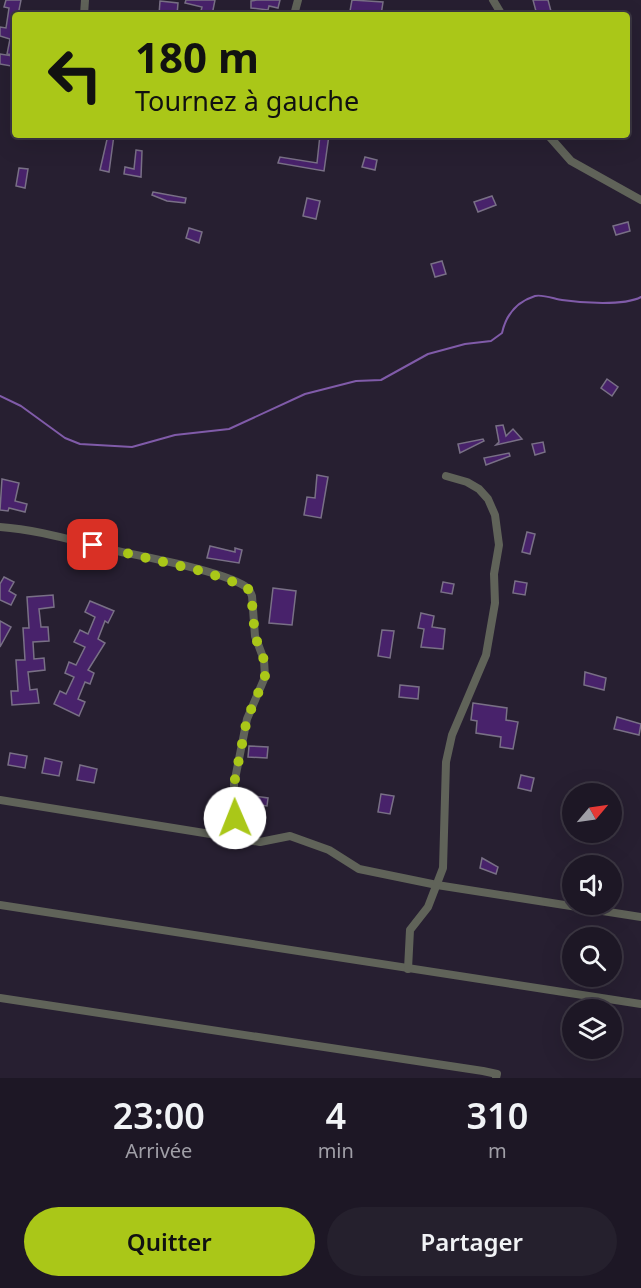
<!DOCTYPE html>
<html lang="fr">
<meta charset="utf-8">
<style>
body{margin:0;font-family:"Noto Sans",sans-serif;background:#25202d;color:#f1f3f6;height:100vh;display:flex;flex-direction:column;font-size:22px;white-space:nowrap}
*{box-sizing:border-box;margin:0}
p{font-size:20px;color:#a09fa7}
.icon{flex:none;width:33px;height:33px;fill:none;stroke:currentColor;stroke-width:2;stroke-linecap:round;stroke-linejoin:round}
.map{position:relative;height:1078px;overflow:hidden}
.details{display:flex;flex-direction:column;background:#1d1725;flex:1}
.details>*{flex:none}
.banner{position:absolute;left:12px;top:12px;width:618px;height:126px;border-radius:6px;box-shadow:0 6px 24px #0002,0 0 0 2px #3b3642;background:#aac718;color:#111;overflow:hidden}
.needle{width:39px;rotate:61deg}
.fabs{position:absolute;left:562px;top:783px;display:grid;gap:12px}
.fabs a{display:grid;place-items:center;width:60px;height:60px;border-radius:50%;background:#1d1725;box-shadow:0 6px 24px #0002,0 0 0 2px #3b3642;font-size:30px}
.pin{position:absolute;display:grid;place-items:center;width:51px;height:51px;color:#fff;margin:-26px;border-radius:12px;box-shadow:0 3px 9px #0006}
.me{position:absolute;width:66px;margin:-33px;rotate:359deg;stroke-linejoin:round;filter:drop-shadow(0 0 4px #0008)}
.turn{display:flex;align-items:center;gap:21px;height:126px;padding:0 24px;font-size:27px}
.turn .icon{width:78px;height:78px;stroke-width:2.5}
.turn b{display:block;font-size:42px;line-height:51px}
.eta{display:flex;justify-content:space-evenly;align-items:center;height:102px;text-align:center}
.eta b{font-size:36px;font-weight:600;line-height:42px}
.cta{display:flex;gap:12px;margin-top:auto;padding:12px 24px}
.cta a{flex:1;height:69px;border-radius:36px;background:#aac718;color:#111;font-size:24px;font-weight:600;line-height:69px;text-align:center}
.cta a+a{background:#25202d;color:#f1f3f6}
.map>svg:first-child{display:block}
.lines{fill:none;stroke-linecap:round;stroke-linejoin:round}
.stream{stroke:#805ba9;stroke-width:2}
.building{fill:#48226b;stroke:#797086;stroke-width:1.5}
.street{stroke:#606359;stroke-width:8}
.route{stroke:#aac718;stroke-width:10;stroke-dasharray:0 18}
</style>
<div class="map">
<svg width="641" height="1078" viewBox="0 0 641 1078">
<rect width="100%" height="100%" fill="#271f31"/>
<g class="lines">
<path class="stream" d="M0,396L21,406L65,438L80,444L132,447L175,435L229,429L305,394L356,381L381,380L428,354L465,344L491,341L502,333C506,315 516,302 535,296C542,294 555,299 562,300C582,303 624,306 641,297"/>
</g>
<g class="building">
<polygon points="6,0 21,0 18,15 15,15 15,55 7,54 10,39 0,36 0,27 6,28 9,8 4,7"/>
<polygon points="186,0 215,0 212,15 200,15 202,7 185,3"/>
<polygon points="257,0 280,0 278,8 269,6 268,10 251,8 251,1"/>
<polygon points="352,0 383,2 381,15 350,11"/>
<polygon points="533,0 548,0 552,15 537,15"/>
<polygon points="160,1 178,3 177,15 159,15"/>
<polygon points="0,54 13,56 11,66 0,64"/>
<polygon points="108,135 114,135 109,172 100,170"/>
<polygon points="320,135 329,135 324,171 278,163 280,157 317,163"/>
<polygon points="136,150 142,151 141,177 124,174 125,167 134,169"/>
<polygon points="365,157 377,160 375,170 362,167"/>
<polygon points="19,168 28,169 25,188 16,186"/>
<polygon points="153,192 186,198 185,203 167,201 152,195"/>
<polygon points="492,196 496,205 478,212 474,202"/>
<polygon points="307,198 320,201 316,219 303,216"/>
<polygon points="628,222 630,231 616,235 613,226"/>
<polygon points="189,228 202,232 199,243 186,238"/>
<polygon points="442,261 446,274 435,277 431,264"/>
<polygon points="607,379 618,387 612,396 601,388"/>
<polygon points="503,425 506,436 513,429 522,439 496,445 499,442 496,426"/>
<polygon points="483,439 484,441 460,453 458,444"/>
<polygon points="543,442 545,452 535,455 532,444"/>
<polygon points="509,453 510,456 486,465 484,458"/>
<polygon points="317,475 328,477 321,518 304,515 307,497 315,498"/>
<polygon points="2,479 19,483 15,501 27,504 25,512 9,508 8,511 0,510"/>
<polygon points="527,532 535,534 530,554 522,552"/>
<polygon points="210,546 235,552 235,548 242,550 239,563 207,558"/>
<polygon points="4,577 14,582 9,591 16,595 11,605 0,600 0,584"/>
<polygon points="515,581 527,583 525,595 513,593"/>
<polygon points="443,582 454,584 452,594 441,592"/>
<polygon points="273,588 296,591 292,625 269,623"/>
<polygon points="53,595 54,607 39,609 41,627 48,627 49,641 33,642 34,659 44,658 45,670 28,672 30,690 37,689 39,703 12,705 11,691 18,691 16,660 25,660 23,628 29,628 27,597"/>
<polygon points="90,601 114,611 108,623 105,621 98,639 105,643 88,670 94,673 90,684 85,682 78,699 85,702 79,716 54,704 60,691 66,694 74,677 65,673 69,662 76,665 85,647 74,642 80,630 88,634 95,617 85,612"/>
<polygon points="421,613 434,616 432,627 445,629 443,649 421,647 424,629 418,628"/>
<polygon points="0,621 11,627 0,647"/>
<polygon points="382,630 394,631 390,658 378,656"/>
<polygon points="585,672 606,678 604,690 584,685"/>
<polygon points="400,685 419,687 418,699 399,697"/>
<polygon points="473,703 507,708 506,720 518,722 513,749 500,747 501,737 476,733 477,721 471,720"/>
<polygon points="617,717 641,724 639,735 614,729"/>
<polygon points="249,746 268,747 267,758 248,757"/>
<polygon points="10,753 27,756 25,768 8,765"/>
<polygon points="45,758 62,762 59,776 42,773"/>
<polygon points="80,765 97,769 94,783 77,780"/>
<polygon points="521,775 534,778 531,791 518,788"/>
<polygon points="241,794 268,798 267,806 241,802"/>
<polygon points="381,794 394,796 390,814 378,812"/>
<polygon points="482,858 498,867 496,874 480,868"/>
</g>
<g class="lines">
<g class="street">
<polyline points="493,0 502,15"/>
<polyline points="84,15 85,0"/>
<polyline points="294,15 298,0"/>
<polyline points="548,135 571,161 641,200"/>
<path d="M0,527C41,530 77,542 117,551C145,557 229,572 249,589L252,596L255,636L264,660L265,677L247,719L234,784L235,818L230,838"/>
<polyline points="0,800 260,842 290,836 329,850 359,869 437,885 641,917"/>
<polyline points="0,905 641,1004"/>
<polyline points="408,969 410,930 428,907 443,868 446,762 452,735 486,655 495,603 494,574 499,545 495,515 488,499 479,489 467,482 446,476"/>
<polyline points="0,998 483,1071 497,1074 496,1078"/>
</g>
</g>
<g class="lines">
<polyline class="route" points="93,545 205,572 245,586 251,592 255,636 264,660 265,677 247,719 234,784 235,818"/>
</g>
</svg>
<div class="fabs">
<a><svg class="needle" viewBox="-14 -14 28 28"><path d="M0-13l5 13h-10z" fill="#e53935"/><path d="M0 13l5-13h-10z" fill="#a09fa7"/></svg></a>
<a><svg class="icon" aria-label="sound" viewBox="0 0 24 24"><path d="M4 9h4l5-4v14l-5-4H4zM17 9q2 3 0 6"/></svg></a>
<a><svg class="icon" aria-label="search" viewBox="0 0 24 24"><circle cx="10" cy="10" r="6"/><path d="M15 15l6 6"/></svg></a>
<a><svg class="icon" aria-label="layers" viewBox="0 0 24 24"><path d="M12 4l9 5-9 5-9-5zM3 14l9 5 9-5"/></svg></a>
</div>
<div class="pin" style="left:93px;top:545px;background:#d93025"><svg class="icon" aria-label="arrive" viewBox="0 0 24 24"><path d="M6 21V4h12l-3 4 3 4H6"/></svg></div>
<svg class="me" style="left:235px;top:818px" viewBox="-20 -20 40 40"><circle r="19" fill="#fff"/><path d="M0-13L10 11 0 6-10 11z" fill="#aac718"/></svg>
<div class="banner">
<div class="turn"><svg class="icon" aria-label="left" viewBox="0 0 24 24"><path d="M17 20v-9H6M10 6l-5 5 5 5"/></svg><div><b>180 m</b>Tournez à gauche</div></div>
</div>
</div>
<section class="details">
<div class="eta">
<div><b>23:00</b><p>Arrivée</p></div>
<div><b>4</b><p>min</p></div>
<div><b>310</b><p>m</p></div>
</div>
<div class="cta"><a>Quitter</a><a>Partager</a></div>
</section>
